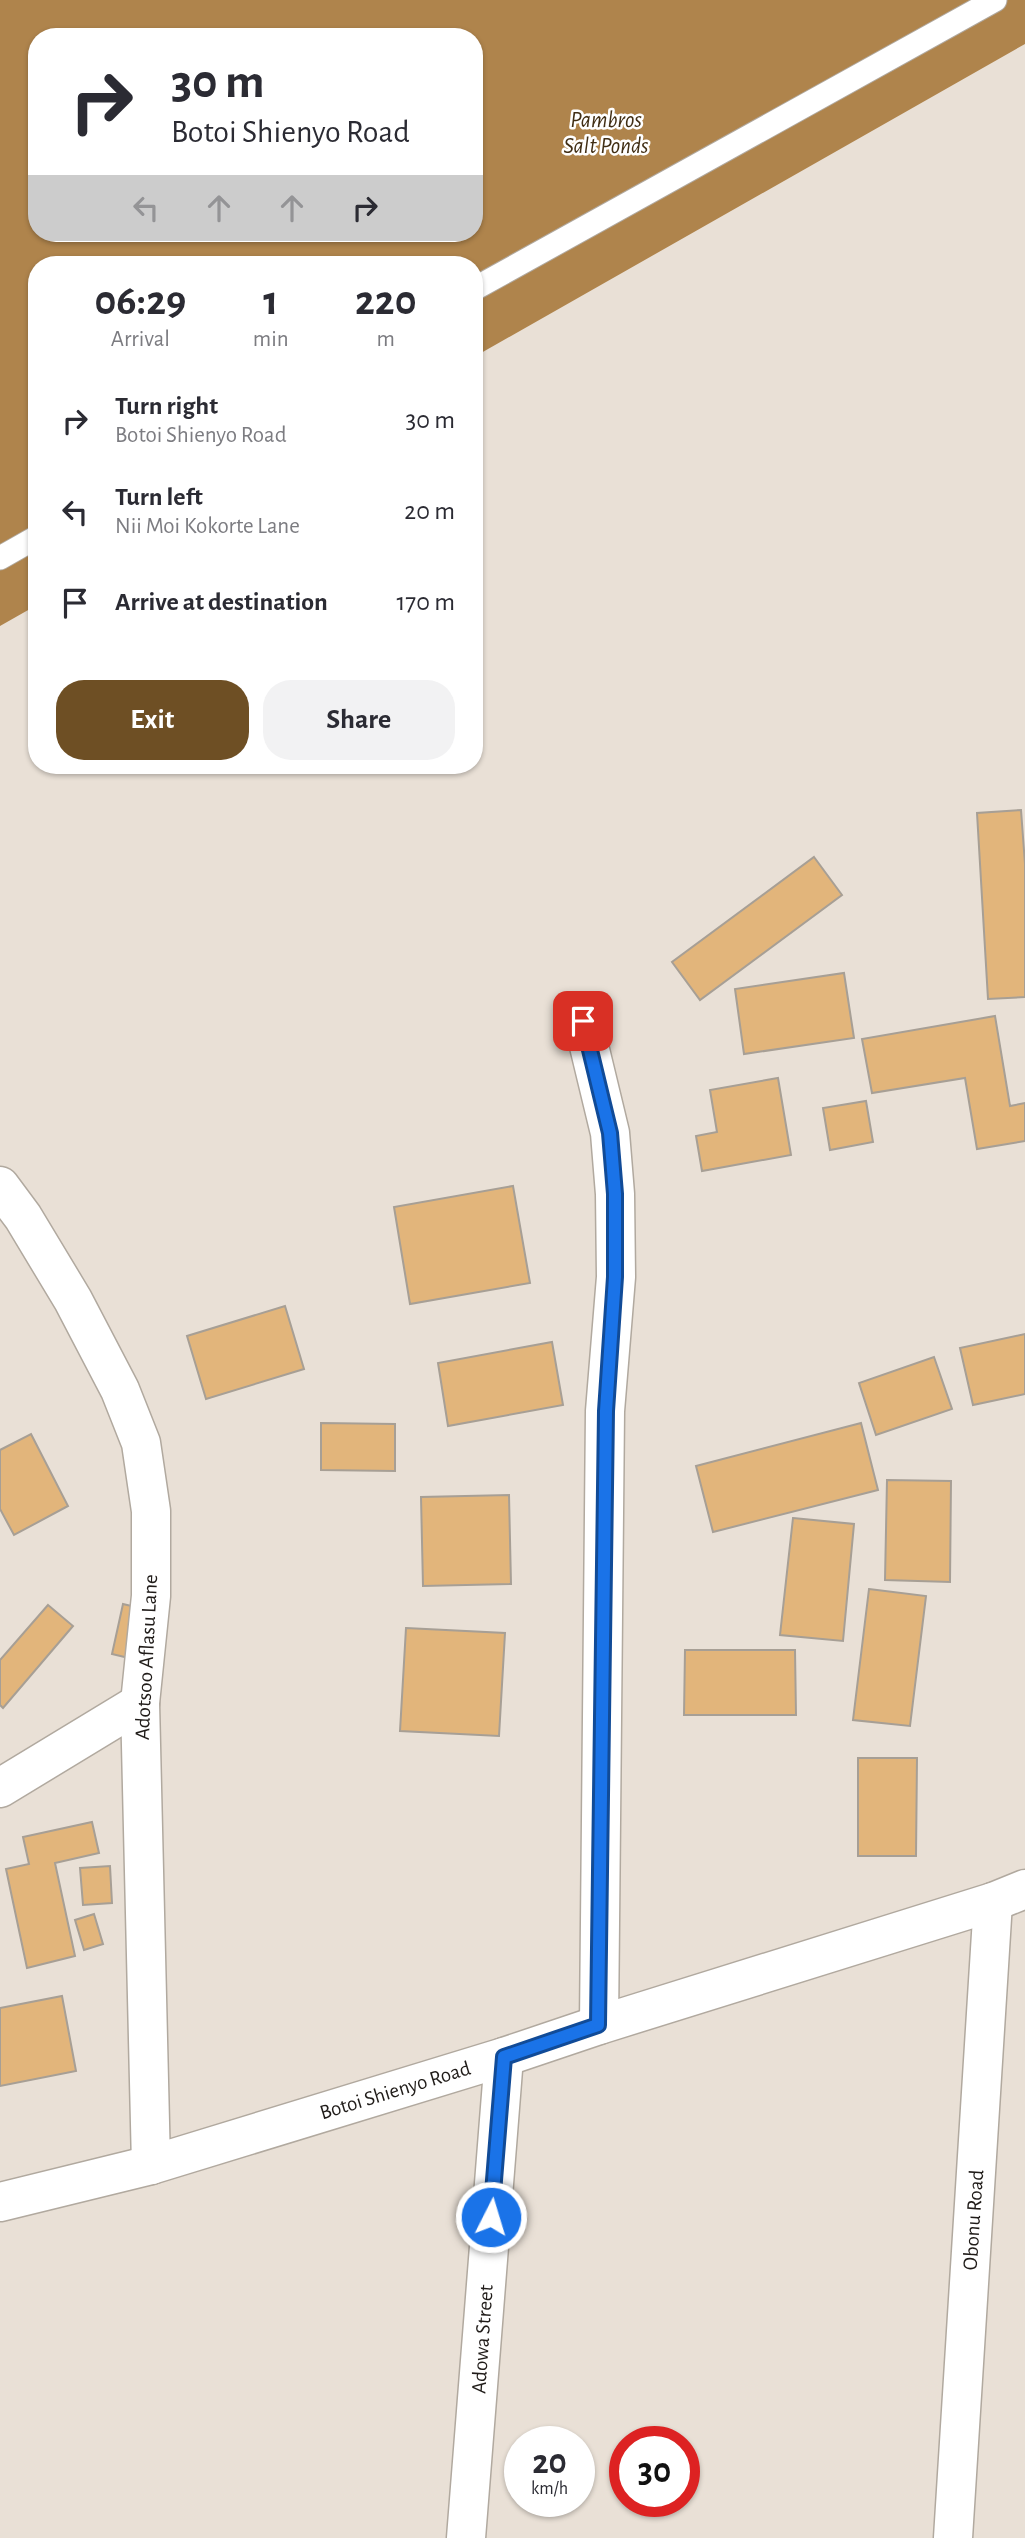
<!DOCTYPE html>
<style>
body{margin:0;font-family:"Alegreya Sans",sans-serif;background:#f2f2f3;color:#2b2b33;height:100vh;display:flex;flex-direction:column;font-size:26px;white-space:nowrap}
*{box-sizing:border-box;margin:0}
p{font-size:23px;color:#7c7c81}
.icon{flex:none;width:38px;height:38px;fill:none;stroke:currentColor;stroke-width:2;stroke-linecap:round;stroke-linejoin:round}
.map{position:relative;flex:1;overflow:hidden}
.details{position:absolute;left:28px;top:256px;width:455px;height:518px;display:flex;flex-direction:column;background:#fff;border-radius:28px;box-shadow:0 2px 5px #0004}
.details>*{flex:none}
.top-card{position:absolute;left:28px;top:28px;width:455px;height:214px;border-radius:28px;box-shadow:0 2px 5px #0004;background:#fff;color:#2b2b33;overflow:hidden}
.speed{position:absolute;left:504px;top:2426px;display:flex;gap:14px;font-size:35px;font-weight:700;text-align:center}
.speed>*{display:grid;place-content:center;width:91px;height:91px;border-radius:50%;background:#fff;box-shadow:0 2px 5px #0004;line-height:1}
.speed small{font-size:18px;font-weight:400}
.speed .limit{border:10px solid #d22;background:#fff;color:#111}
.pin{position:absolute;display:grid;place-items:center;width:60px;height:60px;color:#fff;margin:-30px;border-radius:14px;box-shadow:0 4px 10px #0006}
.me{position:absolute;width:77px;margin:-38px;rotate:5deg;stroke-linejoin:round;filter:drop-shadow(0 0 5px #0008)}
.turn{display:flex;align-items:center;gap:24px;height:147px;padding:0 28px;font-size:32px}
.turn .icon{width:91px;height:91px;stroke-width:2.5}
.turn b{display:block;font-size:49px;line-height:60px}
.lanes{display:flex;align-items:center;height:66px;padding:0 28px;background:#0003;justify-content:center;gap:35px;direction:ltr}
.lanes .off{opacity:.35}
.eta{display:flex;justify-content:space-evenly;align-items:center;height:119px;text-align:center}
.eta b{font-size:42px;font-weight:700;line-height:49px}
.action{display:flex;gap:14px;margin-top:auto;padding:14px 28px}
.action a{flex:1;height:80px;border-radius:28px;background:#6e4f24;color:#fff;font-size:28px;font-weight:700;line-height:80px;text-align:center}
.action a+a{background:#f2f2f3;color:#2b2b33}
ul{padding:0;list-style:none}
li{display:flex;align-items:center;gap:21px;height:91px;padding:0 28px}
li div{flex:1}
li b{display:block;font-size:26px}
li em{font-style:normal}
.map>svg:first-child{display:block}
.water{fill:#af844c;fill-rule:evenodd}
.building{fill:#e2b57b;stroke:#a79f95;stroke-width:2}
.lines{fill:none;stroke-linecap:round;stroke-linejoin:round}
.lane-casing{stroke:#b1a99f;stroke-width:25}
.street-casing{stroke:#b1a99f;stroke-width:41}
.lane{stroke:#fff;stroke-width:23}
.street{stroke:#fff;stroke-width:38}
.route-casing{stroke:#114b97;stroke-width:18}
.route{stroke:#1a73e8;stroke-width:12}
.labels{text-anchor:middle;stroke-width:5;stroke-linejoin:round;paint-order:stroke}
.street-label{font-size:21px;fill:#201c19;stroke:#fff}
.water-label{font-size:23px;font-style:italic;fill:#412e14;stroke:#fff}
</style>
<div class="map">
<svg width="1025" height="2538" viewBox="0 0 1025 2538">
<rect width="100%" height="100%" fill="#e9e0d6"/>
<path class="water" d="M0,0H1025V44L474,357V264H37V605L0,626ZM37,37H474V233H37Z"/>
<g class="building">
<polygon points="1021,810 1025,864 1025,997 988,999 977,813"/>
<polygon points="814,857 842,895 700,1000 672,962"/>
<polygon points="844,973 854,1038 744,1054 735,989"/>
<polygon points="995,1016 1010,1106 1025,1103 1025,1141 977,1149 965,1078 872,1093 862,1039"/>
<polygon points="778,1078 791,1155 702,1171 696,1136 717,1132 710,1090"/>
<polygon points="866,1101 873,1142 830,1150 823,1108"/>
<polygon points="513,1186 530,1283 410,1304 394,1207"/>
<polygon points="285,1306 304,1369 206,1399 187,1336"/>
<polygon points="1025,1334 1025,1394 973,1405 960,1348"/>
<polygon points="552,1342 563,1405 448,1426 438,1363"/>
<polygon points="934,1357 952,1409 876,1435 859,1383"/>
<polygon points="321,1423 395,1424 395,1471 321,1470"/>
<polygon points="861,1423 878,1490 713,1532 696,1466"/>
<polygon points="31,1434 68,1506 14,1535 0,1509 0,1450"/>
<polygon points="887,1480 951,1481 950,1582 885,1580"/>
<polygon points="509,1495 511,1584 423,1586 421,1497"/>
<polygon points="793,1518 854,1524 843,1641 780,1635"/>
<polygon points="869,1589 926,1596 910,1726 853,1720"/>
<polygon points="123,1604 148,1610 137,1660 112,1654"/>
<polygon points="48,1605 73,1626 3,1708 0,1705 0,1660"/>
<polygon points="406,1628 505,1633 499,1736 400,1731"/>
<polygon points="685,1650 795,1650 796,1715 684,1715"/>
<polygon points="858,1758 917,1758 916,1856 858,1856"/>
<polygon points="92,1822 99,1853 55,1863 75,1956 27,1968 6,1869 29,1864 23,1837"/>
<polygon points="110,1866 112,1903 83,1905 80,1868"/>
<polygon points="94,1914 103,1944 84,1950 75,1920"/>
<polygon points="62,1996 76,2071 0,2086 0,2008"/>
</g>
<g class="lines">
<defs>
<g id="lane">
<polyline points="474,289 995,0"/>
<polyline points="0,558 37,537"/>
</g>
<g id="street">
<polyline points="583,1021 610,1133 615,1194 616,1277 605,1411 599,2025"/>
<polyline points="0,1186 23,1217 73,1300 120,1390 141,1443 151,1511 151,1596 140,1703 151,2165"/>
<polyline points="0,1788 140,1703"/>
<polyline points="0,2202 151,2165 504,2057 599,2025 993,1902 1025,1889"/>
<polyline points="466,2538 504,2057"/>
<polyline points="953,2538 993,1902"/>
</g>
</defs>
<use href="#lane" class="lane-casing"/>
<use href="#street" class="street-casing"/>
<use href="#lane" class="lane"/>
<use href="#street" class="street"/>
</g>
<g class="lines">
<defs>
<polyline id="route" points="491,2217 504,2057 598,2025 606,1411 615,1277 615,1194 610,1133 583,1021"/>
</defs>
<use href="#route" class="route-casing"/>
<use href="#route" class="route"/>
</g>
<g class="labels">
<g class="street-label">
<text transform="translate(146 1657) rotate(-87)" y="7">Adotsoo Aflasu Lane</text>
<text transform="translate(395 2090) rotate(-17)" y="7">Botoi Shienyo Road</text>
<text transform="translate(973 2220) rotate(-86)" y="7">Obonu Road</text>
<text transform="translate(482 2339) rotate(-86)" y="7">Adowa Street</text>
</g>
<g class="water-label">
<text x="606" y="127">Pambros<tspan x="606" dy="26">Salt Ponds</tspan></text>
</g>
</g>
</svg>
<div class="speed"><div>20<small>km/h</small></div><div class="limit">30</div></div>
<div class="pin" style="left:583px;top:1021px;background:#d93025"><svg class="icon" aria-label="arrive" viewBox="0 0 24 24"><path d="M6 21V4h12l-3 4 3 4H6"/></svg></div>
<svg class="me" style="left:491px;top:2217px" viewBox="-20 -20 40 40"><circle r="17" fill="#1a73e8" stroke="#fff" stroke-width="3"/><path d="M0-11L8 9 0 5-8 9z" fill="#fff"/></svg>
<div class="top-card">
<div class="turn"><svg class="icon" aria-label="right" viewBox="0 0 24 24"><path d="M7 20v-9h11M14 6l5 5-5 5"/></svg><div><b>30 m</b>Botoi Shienyo Road</div></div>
<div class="lanes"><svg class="icon off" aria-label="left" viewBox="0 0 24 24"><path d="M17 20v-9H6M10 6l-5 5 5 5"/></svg><svg class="icon off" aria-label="ahead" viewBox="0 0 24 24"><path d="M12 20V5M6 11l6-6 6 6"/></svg><svg class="icon off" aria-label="ahead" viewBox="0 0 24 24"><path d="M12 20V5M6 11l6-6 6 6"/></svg><svg class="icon" aria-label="right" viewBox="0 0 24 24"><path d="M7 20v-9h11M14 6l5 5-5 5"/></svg></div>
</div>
<section class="details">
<div class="eta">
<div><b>06:29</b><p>Arrival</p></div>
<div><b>1</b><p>min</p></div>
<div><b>220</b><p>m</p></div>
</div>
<ul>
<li><svg class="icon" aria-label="right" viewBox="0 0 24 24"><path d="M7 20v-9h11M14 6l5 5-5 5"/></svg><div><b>Turn right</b><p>Botoi Shienyo Road</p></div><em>30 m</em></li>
<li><svg class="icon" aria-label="left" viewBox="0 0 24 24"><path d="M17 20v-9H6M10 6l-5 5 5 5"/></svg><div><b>Turn left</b><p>Nii Moi Kokorte Lane</p></div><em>20 m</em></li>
<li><svg class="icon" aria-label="arrive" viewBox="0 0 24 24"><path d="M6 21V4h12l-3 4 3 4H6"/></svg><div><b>Arrive at destination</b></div><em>170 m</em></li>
</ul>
<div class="action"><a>Exit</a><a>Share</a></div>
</section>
</div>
